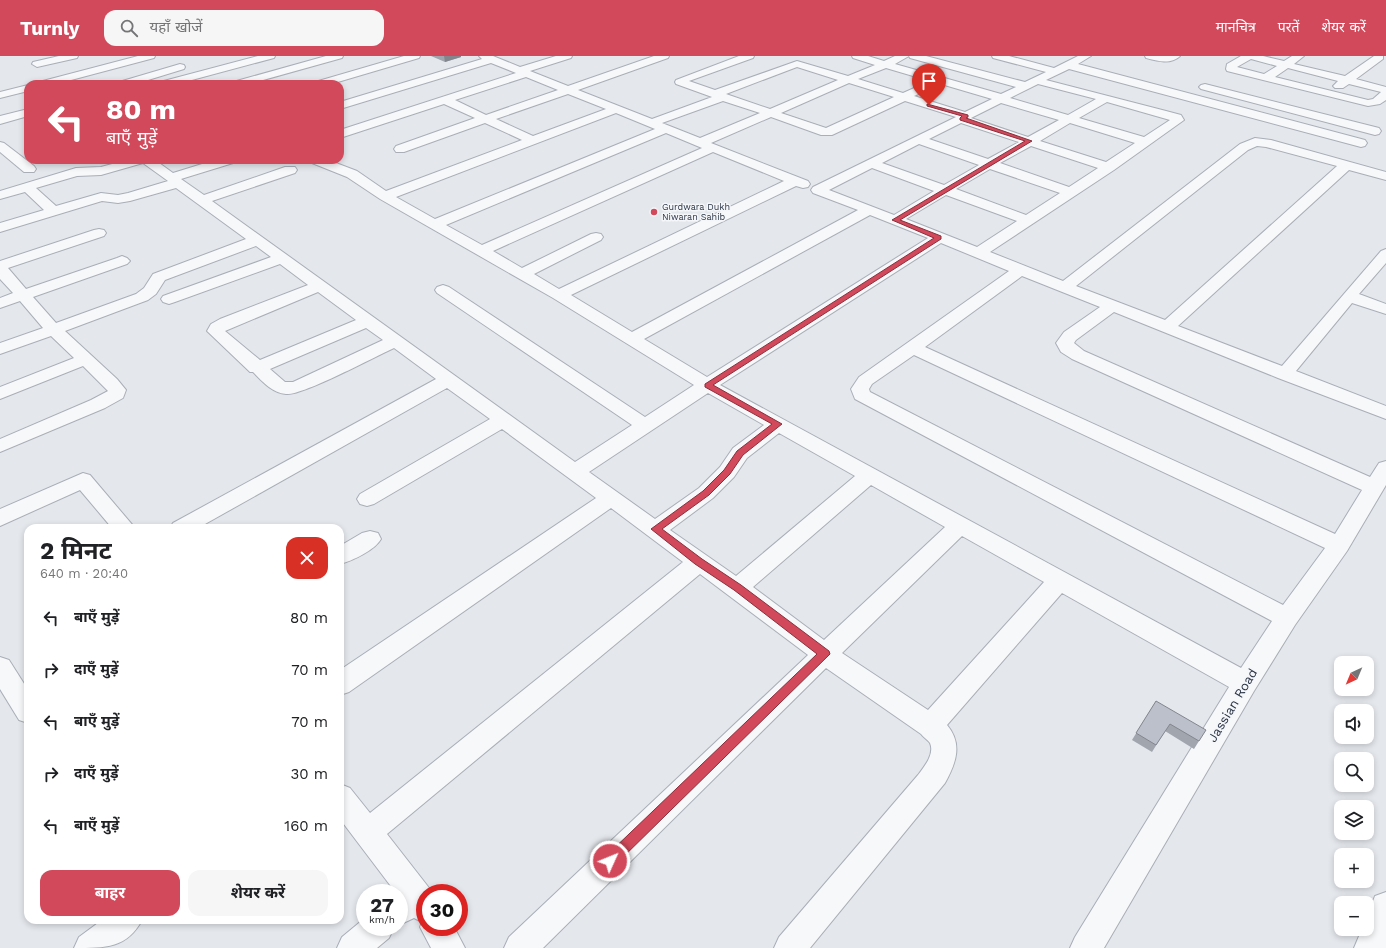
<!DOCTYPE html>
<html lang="hi">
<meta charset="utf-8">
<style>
body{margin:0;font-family:"Work Sans","Noto Sans Devanagari",sans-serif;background:#f6f6f6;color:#202124;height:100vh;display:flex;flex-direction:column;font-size:15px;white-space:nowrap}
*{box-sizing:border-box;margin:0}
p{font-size:13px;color:#757577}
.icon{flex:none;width:22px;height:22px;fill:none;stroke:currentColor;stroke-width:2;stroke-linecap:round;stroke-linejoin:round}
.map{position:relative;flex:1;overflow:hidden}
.details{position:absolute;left:24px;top:468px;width:320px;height:400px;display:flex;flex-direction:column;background:#fff;border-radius:12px;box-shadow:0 2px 6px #0003}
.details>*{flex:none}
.banner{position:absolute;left:24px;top:24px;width:320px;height:84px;border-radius:12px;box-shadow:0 2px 6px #0003;background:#d1495b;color:#fff;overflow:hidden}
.needle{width:26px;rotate:224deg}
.buttons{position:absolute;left:1334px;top:600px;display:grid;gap:8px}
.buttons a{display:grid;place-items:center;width:40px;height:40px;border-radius:8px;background:#fff;box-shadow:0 2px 6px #0003;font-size:20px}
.speed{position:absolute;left:356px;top:828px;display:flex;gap:8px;font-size:20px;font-weight:700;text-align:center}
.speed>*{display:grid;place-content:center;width:52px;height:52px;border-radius:50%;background:#fff;box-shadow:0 2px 6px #0003;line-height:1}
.speed small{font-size:10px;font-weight:400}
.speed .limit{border:6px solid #d22;background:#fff;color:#111}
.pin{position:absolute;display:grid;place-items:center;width:34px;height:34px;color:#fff;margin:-41px -17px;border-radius:50% 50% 50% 0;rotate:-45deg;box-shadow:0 0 4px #0007}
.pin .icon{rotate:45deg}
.me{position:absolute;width:44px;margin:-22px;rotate:46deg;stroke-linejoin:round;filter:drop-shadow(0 0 3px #0008)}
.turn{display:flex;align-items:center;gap:14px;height:84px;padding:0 16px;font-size:18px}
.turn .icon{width:52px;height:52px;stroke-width:2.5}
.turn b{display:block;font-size:28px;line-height:34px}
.round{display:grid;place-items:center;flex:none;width:42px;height:42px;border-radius:12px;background:#f6f6f6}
.overview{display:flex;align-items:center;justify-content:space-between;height:68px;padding:0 16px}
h1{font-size:24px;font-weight:700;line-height:30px}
.action{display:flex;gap:8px;margin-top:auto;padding:8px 16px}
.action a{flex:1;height:46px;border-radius:12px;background:#d1495b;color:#fff;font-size:16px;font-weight:700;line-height:46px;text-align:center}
.action a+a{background:#f6f6f6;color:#202124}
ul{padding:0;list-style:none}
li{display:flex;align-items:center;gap:12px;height:52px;padding:0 16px}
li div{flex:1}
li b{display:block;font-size:15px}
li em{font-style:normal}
header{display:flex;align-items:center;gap:24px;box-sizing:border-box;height:56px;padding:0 20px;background:#d1495b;color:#fff}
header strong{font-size:19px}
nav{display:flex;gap:22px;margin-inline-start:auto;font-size:14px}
.search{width:280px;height:36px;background:#f6f6f6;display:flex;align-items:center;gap:10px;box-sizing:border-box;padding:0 14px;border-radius:12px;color:#757577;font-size:15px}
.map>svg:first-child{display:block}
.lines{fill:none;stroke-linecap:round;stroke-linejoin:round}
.minor-casing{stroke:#a9aeb7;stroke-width:2}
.minor{fill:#f7f8fa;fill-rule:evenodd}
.wall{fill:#a1a5ae}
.shaded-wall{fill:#83868d}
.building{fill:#bbc0ca;stroke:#83868d}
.route{fill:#d1495b;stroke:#882f3b}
.poi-dot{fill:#d1495b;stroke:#f4f6f9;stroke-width:1.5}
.labels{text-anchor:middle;stroke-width:3;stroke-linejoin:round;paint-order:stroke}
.far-poi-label{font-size:9px;fill:#2b3445;stroke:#f4f6f9;text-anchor:start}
.near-street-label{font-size:13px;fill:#2b3445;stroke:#f4f6f9}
</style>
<header>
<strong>Turnly</strong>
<div class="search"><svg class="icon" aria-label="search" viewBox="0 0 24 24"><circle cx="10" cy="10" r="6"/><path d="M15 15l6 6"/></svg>यहाँ खोजें</div>
<nav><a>मानचित्र</a><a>परतें</a><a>शेयर करें</a></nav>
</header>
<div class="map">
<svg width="1386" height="892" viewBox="0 0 1386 892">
<rect width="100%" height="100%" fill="#e4e7ec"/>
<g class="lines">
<defs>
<g id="minor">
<polygon points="59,0 78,0 77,2 37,11 32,8 33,6"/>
<polygon points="138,0 155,0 154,2 56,28 38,28 39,26"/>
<polygon points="258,0 275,0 274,2 177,28 159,28 160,26"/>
<polygon points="326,0 343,0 342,2 249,28 232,28 233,26"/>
<polygon points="404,0 420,0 419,2 331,28 314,28 315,26"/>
<path d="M479,0H493L520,11L556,0H572L571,2L530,15L568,30L654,0H669L668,2L578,34L652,63L712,41L676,28L675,26L676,24L739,0H754L753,2L689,25L715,34L797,5L848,20L875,9L853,2L852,0H868L884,5L895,0H926L1025,26L1046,16L993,2L992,0H1009L1054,12L1078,0H1091L1078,8L1365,84L1367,87L1365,90L1361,91L1069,13L1046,24L1166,55L1181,59L1184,64L1114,114L990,196L1063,225L1240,88L1255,82L1271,84L1386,116V124L1349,114L1178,270L1282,310L1381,195L1386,193V207L1359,238L1386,248V258L1352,247L1296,315L1386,350V363L1278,322L1114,256L1076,284L1074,287L1084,295L1370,421L1379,407L1386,405V429L1347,495L1295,569L1254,635L1104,892H1070L1075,881L1229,631L1062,537L947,669C963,688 956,707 945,727L810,892H774L779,881L918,719C924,711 935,698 930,687C928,684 923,681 921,678L826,612L543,892H504L509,881L808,599L700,518L387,778L433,837H425V871H454L465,892H431L420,871L422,866L414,862L399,869V837H396L340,763V728L350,732L370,757L683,506L611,452L349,636L340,639V614L596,442L502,373L374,448L367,450L360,448L357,443L360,438L490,363L447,332L198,472H170L173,467L436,323L394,292C374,301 302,340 286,338C272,337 262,325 253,316H250L207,275L211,268L220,263L308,229L280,208L175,246L169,248L163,246L161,243L163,240L271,201L256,190L165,224L156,238L148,244L65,275L117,323L126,334L123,342L105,352L0,396V383L91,344L108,335L83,310L0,343V331L74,302L51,280L0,298V287L43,272L20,245L0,252V242L13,237L0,223V205L94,174L99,173L104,174L106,177L104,180L8,212L26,233L117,202L122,200L127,202L130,205L127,208L33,241L56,267L136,238L144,232L153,218L246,183L176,132L130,145L118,147L102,145L0,176V167L44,154L25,136L0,143V135L76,112L101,111L127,104H155L173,117L215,104H234L233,107L181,123L204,139L285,111H295L297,114L295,117L212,145L575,406L632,369L437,237L435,234L437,231L443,229L449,231L645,361L694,329L553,242L380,143L347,121L312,107L311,104H328L357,115L386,135L522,84L485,67L404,96H396L394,93L396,90L475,62L444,48L340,82V74L516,17L491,7L340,53V46L482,3ZM909,0L910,2L1016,31L1001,38L895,8ZM797,11L838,24L770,53L726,38ZM886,12L930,25L903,37L858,23ZM526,21L558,34L486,59L455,44ZM849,27L894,41L826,72L781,57ZM941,28L992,43L965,56L914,40ZM1038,28L1096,43L1068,59L1010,42ZM568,38L606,53L533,80L496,63ZM723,45L760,57L700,82L662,67ZM905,45L956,61L813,131L811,134L813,137L858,154L632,276L571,239L796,130L803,132L808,131L810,128L808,125L711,87L771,61L821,79H832ZM1107,46L1170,64L1144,81L1079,62ZM1001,47L1059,64L1028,81L971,62ZM616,57L655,73L435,163L396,141ZM961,67L1019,86L988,103L929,83ZM1070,67L1135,87L1106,106L1040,85ZM666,77L702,92L482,189L446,169ZM919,88L979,109L944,129L882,107ZM1031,90L1098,112L1069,131L1000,107ZM1257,90L1266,91L1337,110L1165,264L1076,230L1248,94ZM713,96L784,125L559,233L534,218L601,184L603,181L601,178L596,177L591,178L522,212L493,195ZM143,107L168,125L128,137L118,139L101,137L56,150L36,132L77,120L101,119ZM872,112L934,135L894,159L829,134ZM990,113L1060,137L1026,159L956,133ZM946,139L1017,165L977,191L906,163ZM870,159L928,182L707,321L644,283ZM941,187L1009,215L859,321L851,333L855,343L1272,565L1241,612L720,329ZM1022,220L1100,251L1064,276L1056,287L1061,296L1072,303L1362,434L1335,478L925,291ZM318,236L356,264L260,304L225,275ZM366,272L383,284L293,326H285L270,313ZM914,299L1325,492L1283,549L870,336L869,333L872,328ZM708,337L764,369L733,392L720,411L699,432L655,463L589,416ZM779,377L855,420L736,520L670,474L713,442L734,421L747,402ZM871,429L945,471L824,584L753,531ZM962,480L1044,526L928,654L842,597Z"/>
<path d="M1145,0H1180C1171,9 1157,5 1146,2Z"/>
<path d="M1241,0H1263L1284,5L1292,0H1304L1294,8L1345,20L1374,0H1383V3L1356,23L1386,31V44L1380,48L1368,50L1227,15L1226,13L1227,8ZM1251,3L1277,10L1264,18L1237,11ZM1288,12L1338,25L1333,30L1335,32H1343L1349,28L1381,36L1373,43L1368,44L1275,21Z"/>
<polygon points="180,8 184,9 185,11 184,13 135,28 118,28 119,26"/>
<polygon points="1205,28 1379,72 1381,75 1379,78 1375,79 1201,33 1199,31 1201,29"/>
<polygon points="28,29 28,35 0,42 0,36"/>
<polygon points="28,53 28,60 0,68 0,60"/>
<polygon points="0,86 4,87 34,110 36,113 34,116 24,116 0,96"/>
<polygon points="83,417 90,419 135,472 112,472 80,434 0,470 0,453"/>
<path d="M370,475L378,477L381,483C375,494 352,505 340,508V490L362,477Z"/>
<polygon points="0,601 9,604 28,634 28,667 19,664 0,633"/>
<polygon points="1386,836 1386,892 1354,892 1362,873 1367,873 1367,860 1375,840"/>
<polygon points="365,862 365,871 394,871 389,882 377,892 337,892 342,881"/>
<path d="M102,864H142C127,892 106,892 74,892L79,881Z"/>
</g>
</defs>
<use href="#minor" class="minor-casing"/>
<use href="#minor" class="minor"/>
</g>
<g class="wall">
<polygon points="431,0 461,0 461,1 445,6"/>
<polygon points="1156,645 1199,685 1194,693 1165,675 1152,696 1132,684"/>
</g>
<polygon class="shaded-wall" points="444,0 461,0 461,1 445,6"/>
<polygon class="building" points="1156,645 1206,674 1199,685 1170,668 1156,689 1136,677"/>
<polygon class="route" points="927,48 968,59 968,61 966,62 1032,85 900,164 941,180 941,183 713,329 782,368 743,399 730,418 709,439 662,473 702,503 741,529 829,595 830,598 615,809 610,811 606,809 604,805 606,800 817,598 734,534 695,508 651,473 703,435 724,414 737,395 772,368 705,331 705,328 934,182 892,164 1025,85 960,64 960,62 962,60 927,50"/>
<circle class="poi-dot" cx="654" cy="156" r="4"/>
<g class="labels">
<g class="far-poi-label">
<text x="662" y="154">Gurdwara Dukh<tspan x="662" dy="10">Niwaran Sahib</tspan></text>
</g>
<g class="near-street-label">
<text transform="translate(1232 649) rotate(-59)" y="5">Jassian Road</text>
</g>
</g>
</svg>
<div class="buttons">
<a><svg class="needle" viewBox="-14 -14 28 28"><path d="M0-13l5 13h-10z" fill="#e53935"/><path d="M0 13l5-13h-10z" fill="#757577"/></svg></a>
<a><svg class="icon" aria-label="sound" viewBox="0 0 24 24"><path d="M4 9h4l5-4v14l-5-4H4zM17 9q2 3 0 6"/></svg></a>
<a><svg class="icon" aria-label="search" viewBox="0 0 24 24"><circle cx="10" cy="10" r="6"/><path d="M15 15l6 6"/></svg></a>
<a><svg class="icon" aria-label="layers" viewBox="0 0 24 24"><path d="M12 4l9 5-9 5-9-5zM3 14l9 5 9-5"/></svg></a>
<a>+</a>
<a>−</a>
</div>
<div class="speed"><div>27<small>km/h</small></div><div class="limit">30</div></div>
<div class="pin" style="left:929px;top:49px;background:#d93025"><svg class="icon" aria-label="arrive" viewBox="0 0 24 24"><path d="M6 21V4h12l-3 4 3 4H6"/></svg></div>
<svg class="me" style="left:610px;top:805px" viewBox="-20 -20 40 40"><circle r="17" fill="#d1495b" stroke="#fff" stroke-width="3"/><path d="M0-11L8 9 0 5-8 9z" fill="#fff"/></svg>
<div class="banner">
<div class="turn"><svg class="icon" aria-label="left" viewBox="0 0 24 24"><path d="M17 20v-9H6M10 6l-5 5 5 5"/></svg><div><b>80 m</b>बाएँ मुड़ें</div></div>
</div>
<section class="details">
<div class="overview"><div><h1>2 मिनट</h1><p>640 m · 20:40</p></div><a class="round" style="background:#d93025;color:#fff"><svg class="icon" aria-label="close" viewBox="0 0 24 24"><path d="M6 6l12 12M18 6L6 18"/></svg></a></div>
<ul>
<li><svg class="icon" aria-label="left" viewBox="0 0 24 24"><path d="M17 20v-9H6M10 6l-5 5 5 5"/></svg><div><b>बाएँ मुड़ें</b></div><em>80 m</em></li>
<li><svg class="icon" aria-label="right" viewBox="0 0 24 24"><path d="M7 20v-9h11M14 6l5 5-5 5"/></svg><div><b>दाएँ मुड़ें</b></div><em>70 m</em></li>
<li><svg class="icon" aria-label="left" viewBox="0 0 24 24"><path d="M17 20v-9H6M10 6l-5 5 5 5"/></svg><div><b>बाएँ मुड़ें</b></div><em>70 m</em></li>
<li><svg class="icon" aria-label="right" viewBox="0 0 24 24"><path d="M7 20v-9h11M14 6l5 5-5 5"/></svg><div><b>दाएँ मुड़ें</b></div><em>30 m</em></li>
<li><svg class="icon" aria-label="left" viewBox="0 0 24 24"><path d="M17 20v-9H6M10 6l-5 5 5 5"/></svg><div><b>बाएँ मुड़ें</b></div><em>160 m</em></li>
</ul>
<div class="action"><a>बाहर</a><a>शेयर करें</a></div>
</section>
</div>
